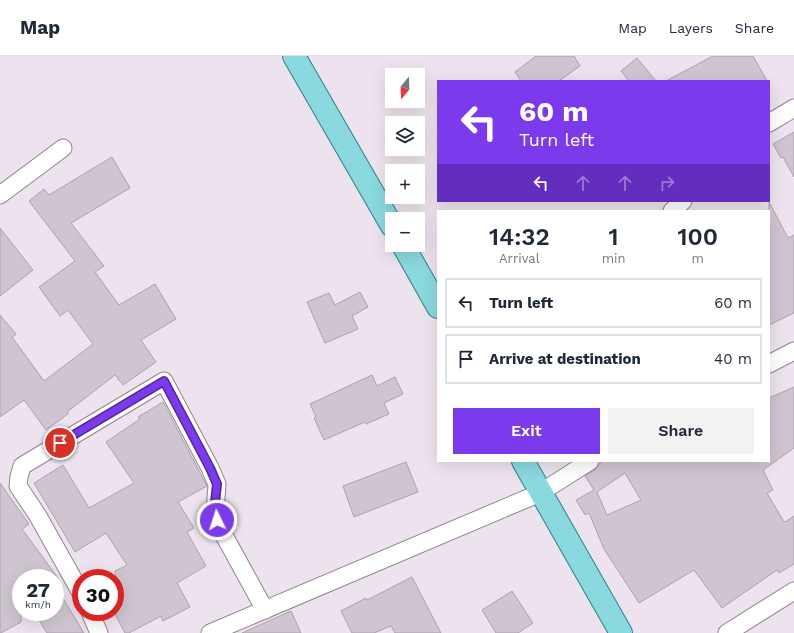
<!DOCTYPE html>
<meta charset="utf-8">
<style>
body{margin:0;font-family:"Work Sans",sans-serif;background:#f2f2f3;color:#1f2937;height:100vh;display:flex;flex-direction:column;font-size:15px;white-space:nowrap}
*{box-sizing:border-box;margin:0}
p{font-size:13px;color:#747a83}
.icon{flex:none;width:22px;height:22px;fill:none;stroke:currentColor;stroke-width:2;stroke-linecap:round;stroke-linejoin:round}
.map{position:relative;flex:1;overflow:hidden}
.side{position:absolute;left:437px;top:154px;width:333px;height:252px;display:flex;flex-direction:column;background:#fff;border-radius:0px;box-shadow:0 4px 16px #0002}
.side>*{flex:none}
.hud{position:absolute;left:437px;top:24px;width:333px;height:122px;border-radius:0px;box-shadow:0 4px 16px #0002;background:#7c3aed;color:#fff;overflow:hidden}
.needle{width:26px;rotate:199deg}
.controls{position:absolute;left:385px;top:12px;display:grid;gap:8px}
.controls a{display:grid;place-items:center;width:40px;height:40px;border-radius:0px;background:#fff;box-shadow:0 4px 16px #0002;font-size:20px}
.speed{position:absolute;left:12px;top:513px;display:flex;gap:8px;font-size:20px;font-weight:700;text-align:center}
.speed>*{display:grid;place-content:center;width:52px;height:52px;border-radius:50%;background:#fff;box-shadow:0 4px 16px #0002;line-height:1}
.speed small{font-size:10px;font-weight:400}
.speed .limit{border:6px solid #d22;background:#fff;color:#111}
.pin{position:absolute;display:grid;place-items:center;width:34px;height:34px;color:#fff;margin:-17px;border:2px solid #fff;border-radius:50%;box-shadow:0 1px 4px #0007}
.me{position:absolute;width:44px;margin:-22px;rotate:356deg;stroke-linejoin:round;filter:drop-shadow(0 0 3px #0008)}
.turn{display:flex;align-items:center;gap:14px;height:84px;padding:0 16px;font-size:18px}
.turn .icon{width:52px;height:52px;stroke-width:2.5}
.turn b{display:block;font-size:28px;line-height:34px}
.lanes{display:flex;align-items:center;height:38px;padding:0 16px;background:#0003;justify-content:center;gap:20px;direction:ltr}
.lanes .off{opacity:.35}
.eta{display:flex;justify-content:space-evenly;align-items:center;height:68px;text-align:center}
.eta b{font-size:24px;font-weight:600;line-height:28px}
.action{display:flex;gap:8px;margin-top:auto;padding:8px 16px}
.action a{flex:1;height:46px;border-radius:0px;background:#7c3aed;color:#fff;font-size:16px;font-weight:600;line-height:46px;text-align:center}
.action a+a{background:#f2f2f3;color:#1f2937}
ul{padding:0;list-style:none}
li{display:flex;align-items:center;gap:12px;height:50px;margin:0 8px 6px;padding:0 8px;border:2px solid #e0e1e3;border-radius:0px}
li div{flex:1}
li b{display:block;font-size:15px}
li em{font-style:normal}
header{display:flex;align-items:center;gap:24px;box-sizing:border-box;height:56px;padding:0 20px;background:#fff;border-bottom:1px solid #e0e1e3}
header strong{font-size:19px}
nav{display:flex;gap:22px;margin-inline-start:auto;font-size:14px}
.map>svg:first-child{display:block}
.building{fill:#cfc5d0;stroke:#aba2ac;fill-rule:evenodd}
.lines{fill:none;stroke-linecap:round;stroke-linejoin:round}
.street-casing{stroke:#8f858f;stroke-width:19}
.primary-casing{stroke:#2b8188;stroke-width:24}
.street{stroke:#fff;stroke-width:17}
.primary{stroke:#89d9df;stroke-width:22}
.route-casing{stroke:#51269a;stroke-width:10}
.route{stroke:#7c3aed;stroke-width:7}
</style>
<header>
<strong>Map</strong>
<nav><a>Map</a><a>Layers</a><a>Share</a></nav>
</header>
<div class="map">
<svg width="794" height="577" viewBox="0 0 794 577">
<rect width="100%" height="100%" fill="#ede3ee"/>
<g class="building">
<polygon points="536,0 574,0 580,10 559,25 521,25 515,16"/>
<polygon points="713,0 753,0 767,25 666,25"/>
<polygon points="637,2 656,25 629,25 621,15"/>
<polygon points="794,76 794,121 783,101 781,102 773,88"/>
<polygon points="112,101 130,132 71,167 104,210 95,216 119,249 155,228 176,263 141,284 156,306 123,329 115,319 67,356 68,358 46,374 24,344 0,361 0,259 16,278 12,281 44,325 93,288 68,254 60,260 39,231 75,205 29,145 44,133 49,139"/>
<polygon points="769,146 788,182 794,179 794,257 769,269"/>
<polygon points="0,172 33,214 0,240"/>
<polygon points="360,236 368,251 352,260 358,273 325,287 307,246 329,237 335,249"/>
<polygon points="372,319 377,330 395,321 403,338 384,347 389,358 366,368 365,366 324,384 314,362 316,361 310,348"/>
<path d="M794,331V392L763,414L773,434L767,437L783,464L785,466L794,460V508L779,517L777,514L722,552L694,514L639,547L604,493L589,457L585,459L576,444L594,434L585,420L596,413L602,405H769V342ZM625,417L641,444L607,459L597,436Z"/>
<polygon points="163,346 207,430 178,446 194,472 187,476 206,510 177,527 190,551 163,565 161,560 129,577 125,577 115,558 115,515 127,509 106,477 75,496 34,427 63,409 89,452 134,427 106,386 140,363 138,361"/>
<polygon points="406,406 418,436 354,461 343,430"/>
<polygon points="0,427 29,468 22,473 58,522 21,522 21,566 1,577 0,577"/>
<polygon points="412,521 441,577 395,577 391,570 374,577 352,577 341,555 366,542 367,544"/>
<polygon points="55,529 84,577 47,577 34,556 55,556"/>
<polygon points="512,535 533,567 518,577 496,577 482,554"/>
<polygon points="291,555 301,577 242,577"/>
</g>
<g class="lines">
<defs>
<g id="street">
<polyline points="769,67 794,52"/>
<polyline points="0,139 63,92"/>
<polyline points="672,155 683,145"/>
<polyline points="769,308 794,295"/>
<polyline points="81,537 38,460 18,430 19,421 22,410 164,325 210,412 217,428 215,456 220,472 265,554"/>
<polyline points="90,556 99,577"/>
<polyline points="210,577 540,437 590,405"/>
<polyline points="727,577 794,535"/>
</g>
<g id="primary">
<polyline points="294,0 392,170"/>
<polyline points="403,189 438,251"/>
<polyline points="523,405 621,577"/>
</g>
</defs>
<use href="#street" class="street-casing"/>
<use href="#primary" class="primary-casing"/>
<use href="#street" class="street"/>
<use href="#primary" class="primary"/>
</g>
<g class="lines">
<defs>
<polyline id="route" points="60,387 164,325 210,412 217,428 214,456 217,464"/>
</defs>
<use href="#route" class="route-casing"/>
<use href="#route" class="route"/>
</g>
</svg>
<div class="controls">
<a><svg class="needle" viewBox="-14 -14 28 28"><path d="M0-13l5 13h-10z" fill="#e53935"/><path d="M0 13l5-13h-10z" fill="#747a83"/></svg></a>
<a><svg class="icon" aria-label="layers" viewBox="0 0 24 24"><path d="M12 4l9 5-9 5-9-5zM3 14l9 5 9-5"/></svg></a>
<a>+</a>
<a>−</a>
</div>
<div class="speed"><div>27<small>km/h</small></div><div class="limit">30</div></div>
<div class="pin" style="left:60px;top:387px;background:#d93025"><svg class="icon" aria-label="arrive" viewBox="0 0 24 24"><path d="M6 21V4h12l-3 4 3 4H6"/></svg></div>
<svg class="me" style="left:217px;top:464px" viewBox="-20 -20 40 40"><circle r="17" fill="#7c3aed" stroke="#fff" stroke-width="3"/><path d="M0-11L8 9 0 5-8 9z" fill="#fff"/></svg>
<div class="hud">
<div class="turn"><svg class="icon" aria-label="left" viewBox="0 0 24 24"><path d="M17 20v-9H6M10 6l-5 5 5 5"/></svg><div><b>60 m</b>Turn left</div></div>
<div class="lanes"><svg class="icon" aria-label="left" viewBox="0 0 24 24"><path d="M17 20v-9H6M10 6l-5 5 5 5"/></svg><svg class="icon off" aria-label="ahead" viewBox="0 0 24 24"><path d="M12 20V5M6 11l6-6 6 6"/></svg><svg class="icon off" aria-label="ahead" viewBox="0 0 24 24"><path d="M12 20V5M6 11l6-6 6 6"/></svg><svg class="icon off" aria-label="right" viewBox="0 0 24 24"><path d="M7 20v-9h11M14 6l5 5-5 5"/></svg></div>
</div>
<section class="side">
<div class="eta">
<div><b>14:32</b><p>Arrival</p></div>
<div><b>1</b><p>min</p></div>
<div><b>100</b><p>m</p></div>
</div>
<ul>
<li><svg class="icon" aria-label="left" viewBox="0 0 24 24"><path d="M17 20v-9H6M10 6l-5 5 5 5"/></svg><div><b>Turn left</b></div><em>60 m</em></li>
<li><svg class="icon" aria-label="arrive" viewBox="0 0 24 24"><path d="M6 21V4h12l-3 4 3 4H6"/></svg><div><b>Arrive at destination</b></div><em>40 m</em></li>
</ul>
<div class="action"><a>Exit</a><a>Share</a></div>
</section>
</div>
